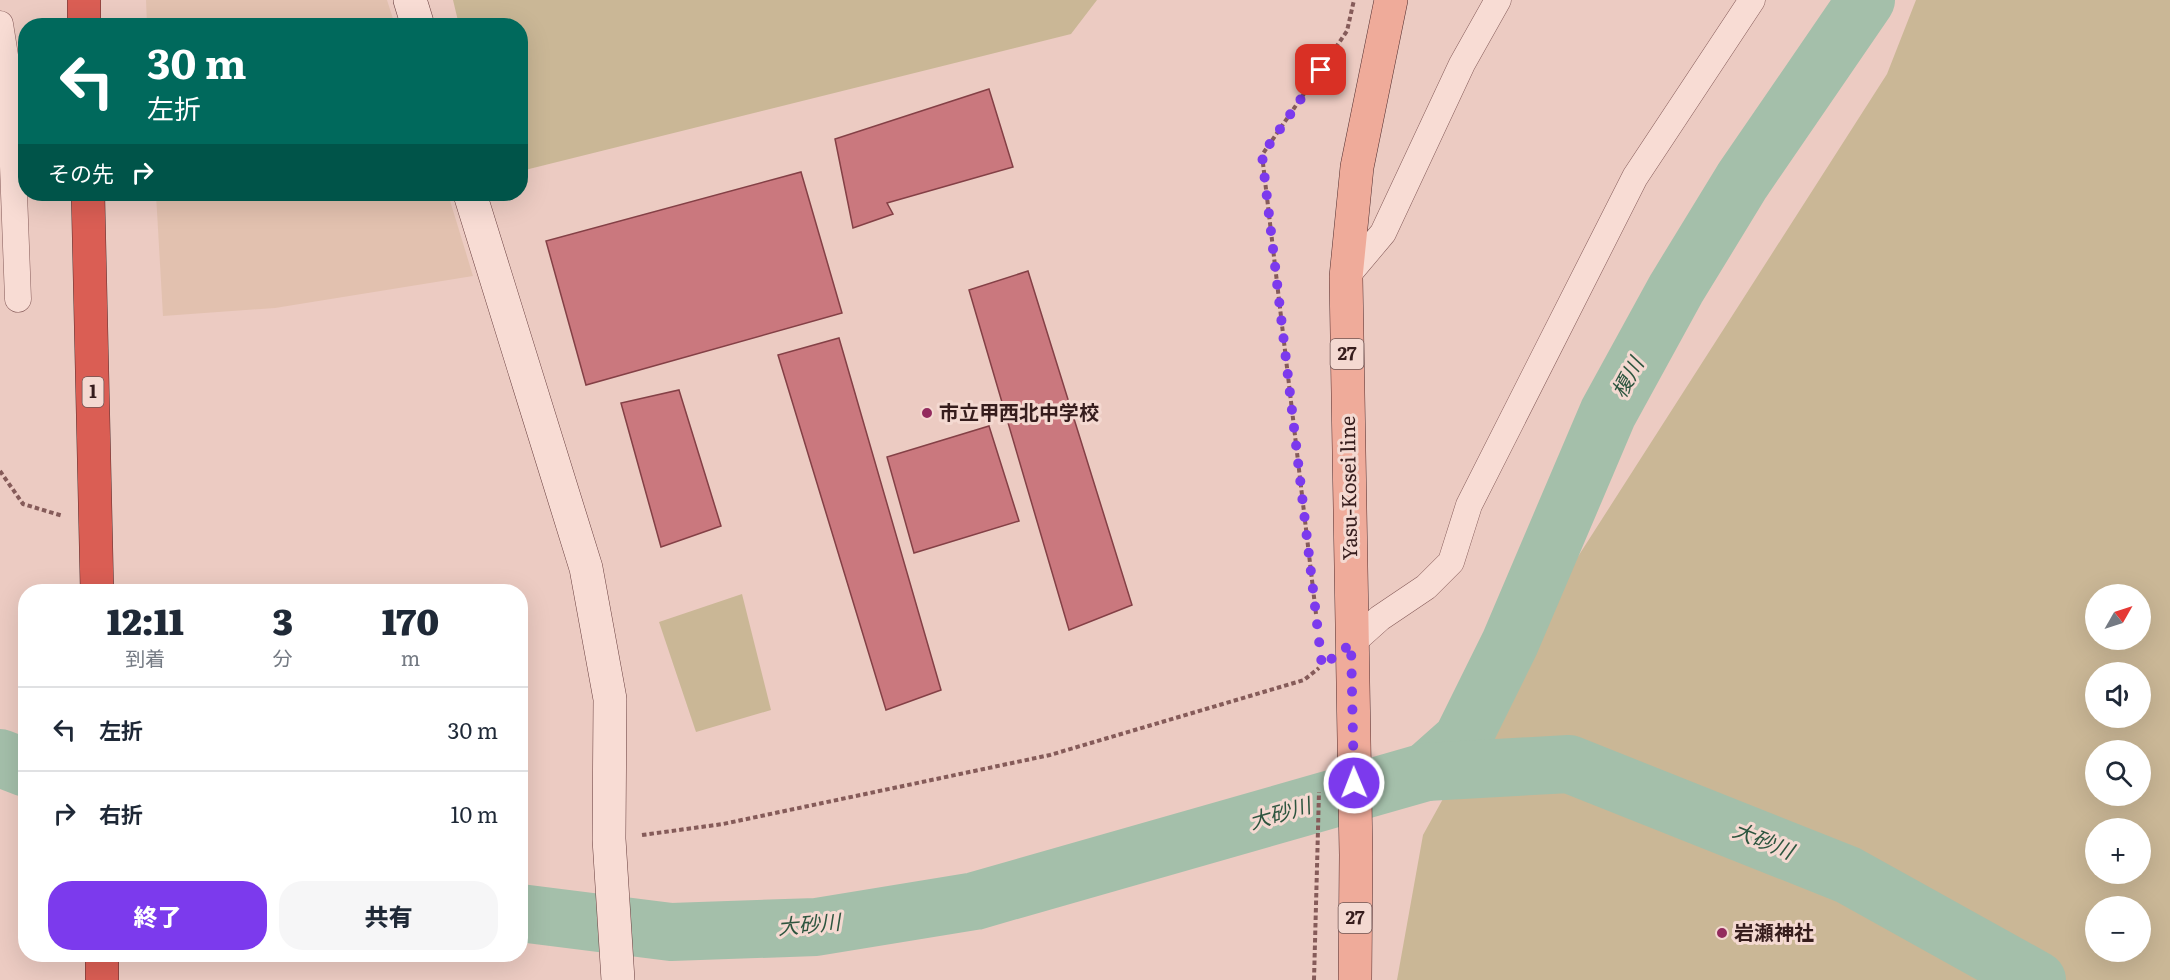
<!DOCTYPE html>
<html lang="ja">
<meta charset="utf-8">
<style>
body{margin:0;font-family:Literata,"Noto Sans JP",serif;background:#f6f6f7;color:#1f2937;height:100vh;display:flex;flex-direction:column;font-size:22px;white-space:nowrap}
*{box-sizing:border-box;margin:0}
p{font-size:20px;color:#747a83}
.icon{flex:none;width:33px;height:33px;fill:none;stroke:currentColor;stroke-width:2;stroke-linecap:round;stroke-linejoin:round}
.map{position:relative;flex:1;overflow:hidden}
.drawer{position:absolute;left:18px;top:584px;width:510px;height:378px;display:flex;flex-direction:column;background:#fff;border-radius:24px;box-shadow:0 6px 24px #0002}
.drawer>*{flex:none}
.top-card{position:absolute;left:18px;top:18px;width:510px;height:183px;border-radius:24px;box-shadow:0 6px 24px #0002;background:#00695c;color:#fff;overflow:hidden}
.needle{width:39px;rotate:51deg}
.controls{position:absolute;left:2085px;top:584px;display:grid;gap:12px}
.controls a{display:grid;place-items:center;width:66px;height:66px;border-radius:50%;background:#fff;box-shadow:0 6px 24px #0002;font-size:30px}
.pin{position:absolute;display:grid;place-items:center;width:51px;height:51px;color:#fff;margin:-26px;border-radius:12px;box-shadow:0 3px 9px #0006}
.me{position:absolute;width:66px;margin:-33px;rotate:359deg;stroke-linejoin:round;filter:drop-shadow(0 0 4px #0008)}
.turn{display:flex;align-items:center;gap:21px;height:126px;padding:0 30px;font-size:27px}
.turn .icon{width:78px;height:78px;stroke-width:2.5}
.turn b{display:block;font-size:42px;line-height:51px}
.then{display:flex;align-items:center;height:57px;padding:0 30px;background:#0003;gap:12px;font-size:22px}
.eta{display:flex;justify-content:space-evenly;align-items:center;height:102px;text-align:center}
.eta b{font-size:36px;font-weight:800;line-height:42px}
.primary-button{display:flex;gap:12px;margin-top:auto;padding:12px 30px}
.primary-button a{flex:1;height:69px;border-radius:24px;background:#7c3aed;color:#fff;font-size:24px;font-weight:800;line-height:69px;text-align:center}
.primary-button a+a{background:#f6f6f7;color:#1f2937}
ul{padding:0;list-style:none}
li{display:flex;align-items:center;gap:18px;height:84px;padding:0 30px;border-top:2px solid #e0e1e3}
li div{flex:1}
li b{display:block;font-size:22px}
li em{font-style:normal}
.map>svg:first-child{display:block}
.farmland{fill:#e2c1af}
.green{fill:#cab796;fill-rule:evenodd}
.lines{fill:none;stroke-linecap:round;stroke-linejoin:round}
.river{stroke:#a4bfaa;stroke-width:58}
.building{fill:#ca787e;stroke:#844046;stroke-width:1.5}
.street-casing{stroke:#855b59;stroke-width:27}
.secondary-casing{stroke:#673d3d;stroke-width:34}
.primary-casing{stroke:#532e2f;stroke-width:34}
.highway-casing{stroke:#532e2f;stroke-width:34}
.path{stroke:#855b59;stroke-width:4;stroke-dasharray:4.5 3;stroke-linecap:butt}
.street{stroke:#f8dcd4;stroke-width:26}
.secondary{stroke:#f8dcd4;stroke-width:33}
.primary{stroke:#efab9a;stroke-width:33}
.highway{stroke:#da5e54;stroke-width:33}
.route{stroke:#7c3aed;stroke-width:10;stroke-dasharray:0 18}
.poi-dot{fill:#932b5e;stroke:#f4d9d1;stroke-width:2}
.labels{text-anchor:middle;stroke-width:6;stroke-linejoin:round;paint-order:stroke}
.shield{fill:#f4d9d1;stroke:#6f5553;stroke-width:1.5}
.shield-label{font-size:18px;font-weight:bold;fill:#361d1d}
.poi-label{font-size:20px;font-weight:bold;fill:#361d1d;stroke:#f4d9d1;text-anchor:start}
.street-label{font-size:20px;fill:#361d1d;stroke:#f4d9d1}
.water-label{font-size:21px;font-style:italic;fill:#2d553f;stroke:#f4d9d1}
</style>
<div class="map">
<svg width="2170" height="980" viewBox="0 0 2170 980">
<rect width="100%" height="100%" fill="#eccbc2"/>
<g class="farmland">
<polygon points="146,0 387,0 395,25 147,25"/>
<polygon points="156,194 448,194 473,276 275,308 163,316"/>
</g>
<g class="green">
<polygon points="453,0 1097,0 1071,34 521,171 520,26 459,25"/>
<path d="M1916,0H2170V980H1397L1423,835L1570,569L1887,74ZM2096,594H2140V639H2096ZM2096,672H2140V717H2096ZM2096,750H2140V795H2096ZM2096,828H2140V873H2096ZM2096,906H2140V951H2096Z"/>
<polygon points="742,594 771,710 696,732 659,622"/>
</g>
<g class="lines">
<g class="river">
<polyline points="0,758 26,768"/>
<polyline points="1426,772 1462,740 1510,643 1608,413 1676,289 1742,181 1866,0"/>
<polyline points="520,913 671,932 816,927 975,901 1426,772 1569,764 1848,875 2037,980"/>
</g>
</g>
<g class="building">
<polygon points="989,89 1013,167 887,203 893,214 853,228 835,139"/>
<polygon points="801,172 842,313 586,385 546,241"/>
<polygon points="1028,271 1132,605 1069,630 969,290"/>
<polygon points="839,338 941,690 886,710 778,355"/>
<polygon points="679,390 721,526 661,547 621,403"/>
<polygon points="989,426 1019,521 914,553 887,457"/>
</g>
<g class="lines">
<defs>
<g id="street">
<polyline points="0,24 10,87 18,299"/>
<polyline points="1346,277 1383,233 1462,64 1498,0"/>
<polyline points="1351,644 1380,618 1426,587 1451,562 1469,505 1635,177 1752,0"/>
</g>
<g id="secondary">
<polyline points="410,0 418,26"/>
<polyline points="470,194 586,568 610,699 609,839 618,980"/>
</g>
<polyline id="primary" points="1355,980 1356,855 1346,277 1357,167 1391,0"/>
<g id="highway">
<polyline points="84,0 84,26"/>
<polyline points="88,194 97,591"/>
<polyline points="102,954 102,980"/>
</g>
</defs>
<use href="#street" class="street-casing"/>
<use href="#secondary" class="secondary-casing"/>
<use href="#primary" class="primary-casing"/>
<use href="#highway" class="highway-casing"/>
<g class="path">
<polyline points="0,471 23,504 63,516"/>
<polyline points="1316,614 1262,155 1347,31 1354,0"/>
<polyline points="642,835 723,824 1050,755 1304,680 1319,668"/>
<polyline points="1314,980 1319,792"/>
</g>
<use href="#street" class="street"/>
<use href="#secondary" class="secondary"/>
<use href="#primary" class="primary"/>
<use href="#highway" class="highway"/>
</g>
<g class="lines">
<polyline class="route" points="1321,70 1262,155 1322,666 1351,644 1354,783"/>
</g>
<g class="poi-dot">
<circle cx="927" cy="413" r="6"/>
<circle cx="1722" cy="933" r="6"/>
</g>
<g class="labels">
<g class="shield">
<rect x="1330.5" y="339" width="33" height="30" rx="4.5"/>
<rect x="82.5" y="377" width="21" height="30" rx="4.5"/>
<rect x="1338.5" y="903" width="33" height="30" rx="4.5"/>
</g>
<g class="shield-label">
<text x="1347" y="360">27</text>
<text x="93" y="398">1</text>
<text x="1355" y="924">27</text>
</g>
<g class="poi-label">
<text x="939" y="420">市立甲西北中学校</text>
<text x="1734" y="940">岩瀬神社</text>
</g>
<g class="street-label">
<text transform="translate(1349 488) rotate(-91)" y="7">Yasu-Kosei line</text>
</g>
<g class="water-label">
<text transform="translate(1628 378) rotate(-61)" y="7">榎川</text>
<text transform="translate(1280 814) rotate(-16)" y="7">大砂川</text>
<text transform="translate(1763 841) rotate(22)" y="7">大砂川</text>
<text transform="translate(809 925) rotate(-5)" y="7">大砂川</text>
</g>
</g>
</svg>
<div class="controls">
<a><svg class="needle" viewBox="-14 -14 28 28"><path d="M0-13l5 13h-10z" fill="#e53935"/><path d="M0 13l5-13h-10z" fill="#747a83"/></svg></a>
<a><svg class="icon" aria-label="sound" viewBox="0 0 24 24"><path d="M4 9h4l5-4v14l-5-4H4zM17 9q2 3 0 6"/></svg></a>
<a><svg class="icon" aria-label="search" viewBox="0 0 24 24"><circle cx="10" cy="10" r="6"/><path d="M15 15l6 6"/></svg></a>
<a>+</a>
<a>−</a>
</div>
<div class="pin" style="left:1321px;top:70px;background:#d93025"><svg class="icon" aria-label="arrive" viewBox="0 0 24 24"><path d="M6 21V4h12l-3 4 3 4H6"/></svg></div>
<svg class="me" style="left:1354px;top:783px" viewBox="-20 -20 40 40"><circle r="17" fill="#7c3aed" stroke="#fff" stroke-width="3"/><path d="M0-11L8 9 0 5-8 9z" fill="#fff"/></svg>
<div class="top-card">
<div class="turn"><svg class="icon" aria-label="left" viewBox="0 0 24 24"><path d="M17 20v-9H6M10 6l-5 5 5 5"/></svg><div><b>30 m</b>左折</div></div>
<div class="then">その先<svg class="icon" aria-label="right" viewBox="0 0 24 24"><path d="M7 20v-9h11M14 6l5 5-5 5"/></svg></div>
</div>
<section class="drawer">
<div class="eta">
<div><b>12:11</b><p>到着</p></div>
<div><b>3</b><p>分</p></div>
<div><b>170</b><p>m</p></div>
</div>
<ul>
<li><svg class="icon" aria-label="left" viewBox="0 0 24 24"><path d="M17 20v-9H6M10 6l-5 5 5 5"/></svg><div><b>左折</b></div><em>30 m</em></li>
<li><svg class="icon" aria-label="right" viewBox="0 0 24 24"><path d="M7 20v-9h11M14 6l5 5-5 5"/></svg><div><b>右折</b></div><em>10 m</em></li>
</ul>
<div class="primary-button"><a>終了</a><a>共有</a></div>
</section>
</div>
